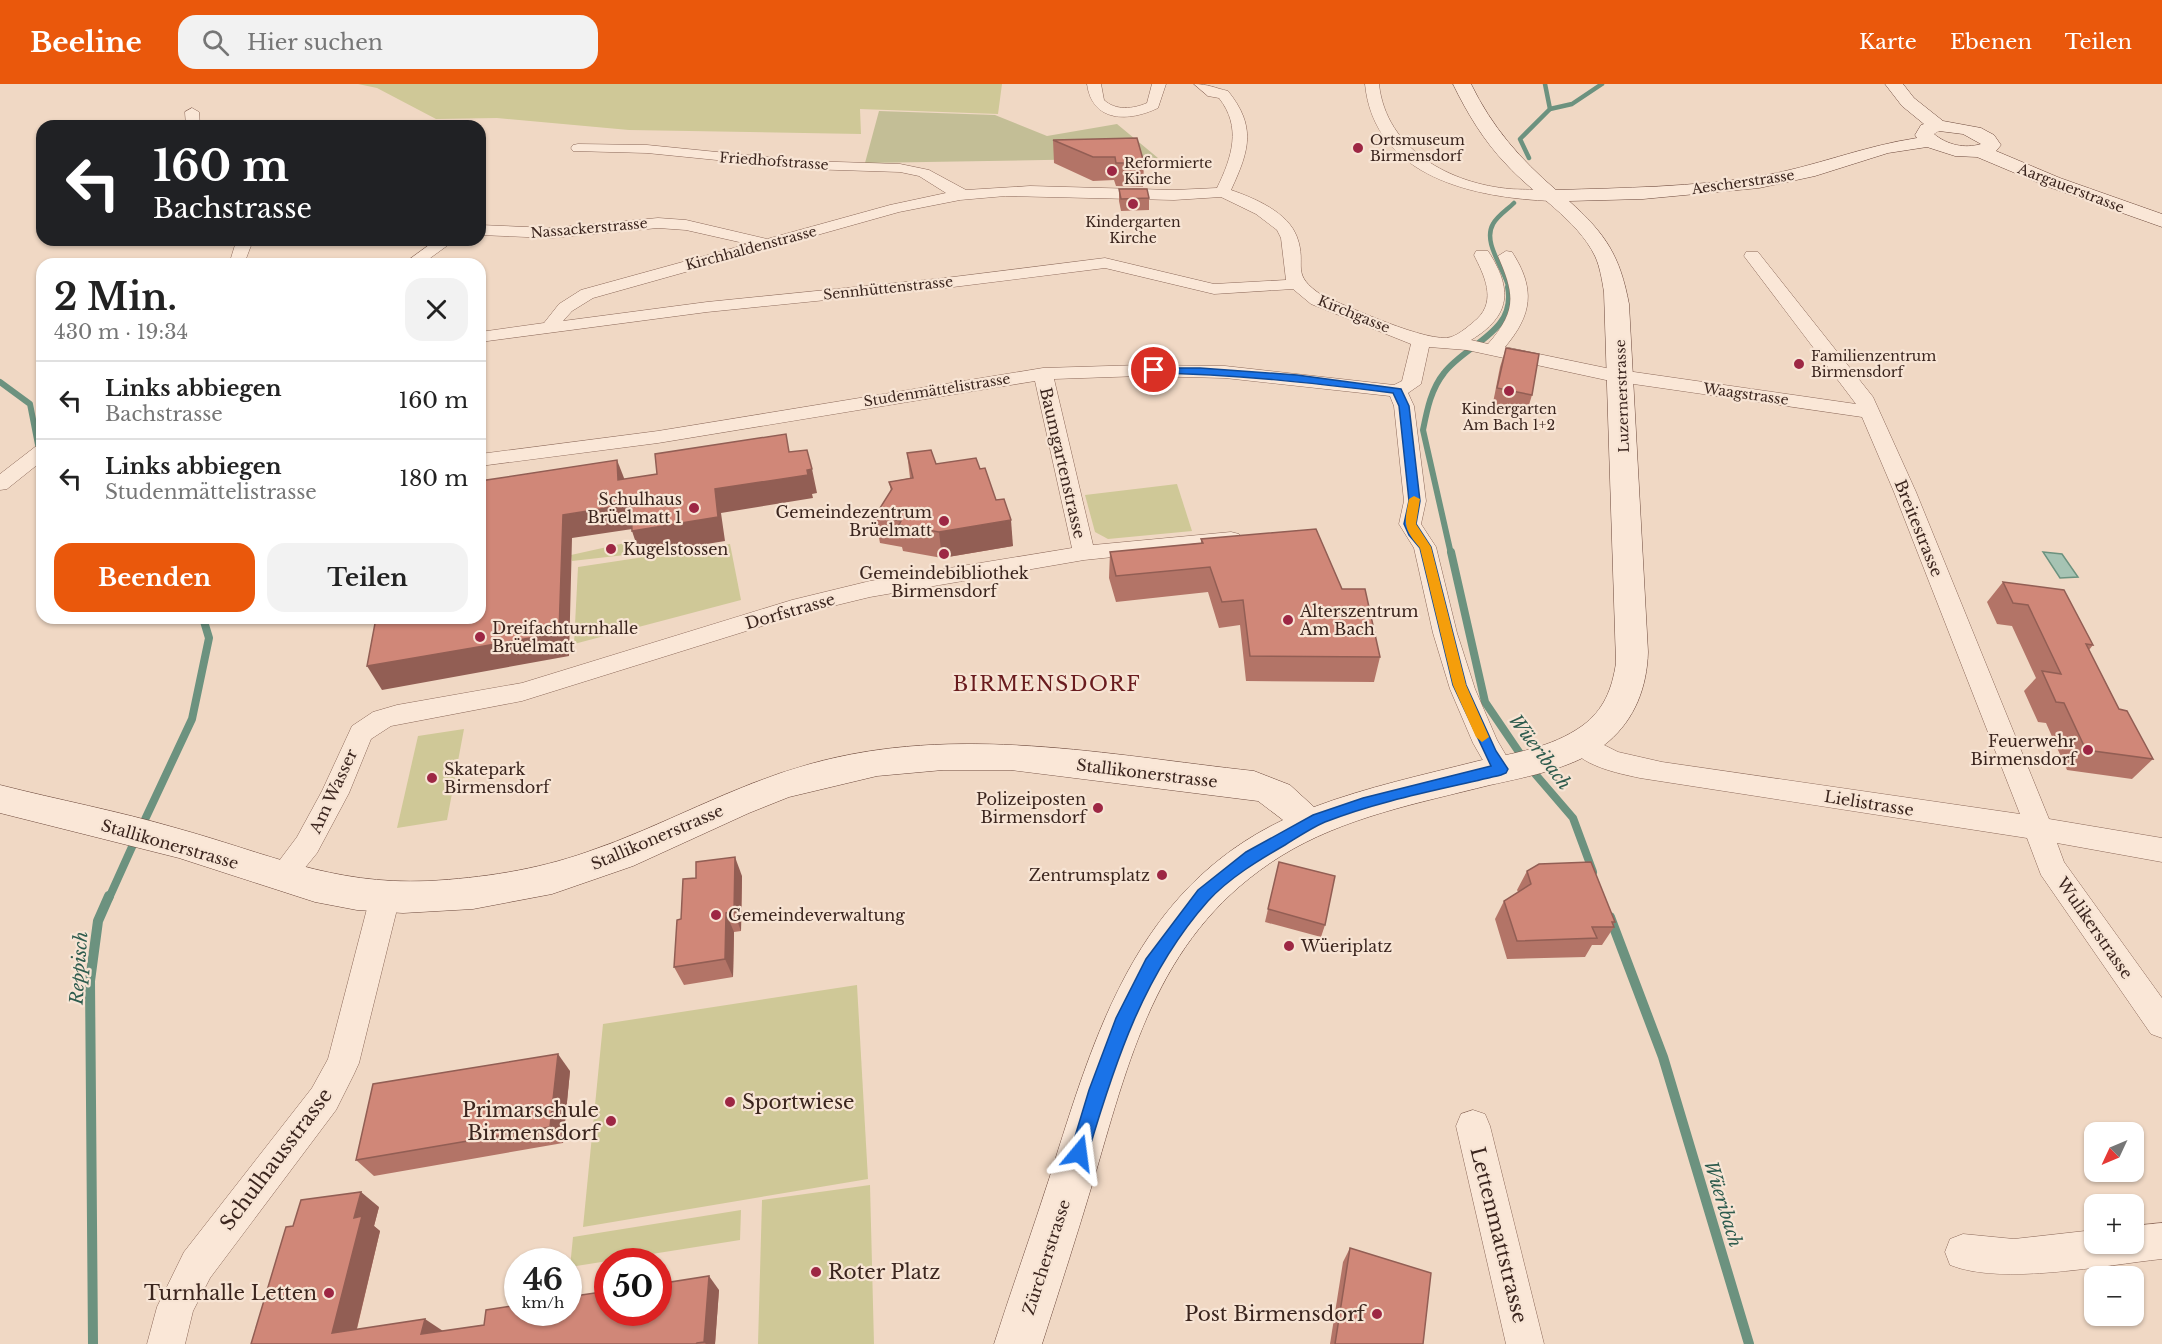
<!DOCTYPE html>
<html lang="de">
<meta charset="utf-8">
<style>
body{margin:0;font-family:"Libre Baskerville",serif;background:#f2f2f2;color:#222;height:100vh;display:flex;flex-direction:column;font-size:22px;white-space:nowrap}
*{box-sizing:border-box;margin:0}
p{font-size:20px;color:#767676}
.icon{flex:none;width:33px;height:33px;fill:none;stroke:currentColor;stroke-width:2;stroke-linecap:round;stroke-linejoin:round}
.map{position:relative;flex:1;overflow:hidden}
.sheet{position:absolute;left:36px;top:174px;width:450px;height:366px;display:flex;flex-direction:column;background:#fff;border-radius:18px;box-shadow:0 2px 4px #0004}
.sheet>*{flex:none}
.guide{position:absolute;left:36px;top:36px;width:450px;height:126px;border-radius:18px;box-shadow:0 2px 4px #0004;background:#202124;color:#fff;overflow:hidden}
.needle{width:39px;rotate:226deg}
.fabs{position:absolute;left:2084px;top:1038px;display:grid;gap:12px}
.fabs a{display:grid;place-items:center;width:60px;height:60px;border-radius:12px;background:#fff;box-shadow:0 2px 4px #0004;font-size:30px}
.speed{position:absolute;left:504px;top:1164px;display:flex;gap:12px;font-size:30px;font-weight:700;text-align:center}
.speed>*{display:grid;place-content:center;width:78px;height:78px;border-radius:50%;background:#fff;box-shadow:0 2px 4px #0004;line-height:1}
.speed small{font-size:15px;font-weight:400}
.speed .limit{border:9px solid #d22;background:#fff;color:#111}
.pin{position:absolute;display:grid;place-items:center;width:51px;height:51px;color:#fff;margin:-26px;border:3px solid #fff;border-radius:50%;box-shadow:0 2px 6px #0007}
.me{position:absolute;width:66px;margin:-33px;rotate:16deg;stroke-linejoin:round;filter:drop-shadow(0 0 4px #0008)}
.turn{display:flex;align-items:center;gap:21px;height:126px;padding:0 18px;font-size:27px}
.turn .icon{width:78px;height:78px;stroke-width:2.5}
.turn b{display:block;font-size:42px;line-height:51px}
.round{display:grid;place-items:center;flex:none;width:63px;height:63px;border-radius:18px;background:#f2f2f2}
.head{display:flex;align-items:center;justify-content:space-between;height:102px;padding:0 18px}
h1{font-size:36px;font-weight:800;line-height:45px}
.primary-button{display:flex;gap:12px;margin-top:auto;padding:12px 18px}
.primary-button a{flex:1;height:69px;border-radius:18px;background:#ea580c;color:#fff;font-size:24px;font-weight:800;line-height:69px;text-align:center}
.primary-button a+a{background:#f2f2f2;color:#222}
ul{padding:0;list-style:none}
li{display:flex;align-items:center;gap:18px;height:78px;padding:0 18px;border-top:2px solid #e0e0e0}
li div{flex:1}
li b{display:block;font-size:22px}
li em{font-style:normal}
header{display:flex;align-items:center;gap:36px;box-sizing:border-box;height:84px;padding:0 30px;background:#ea580c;color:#fff}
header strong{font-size:28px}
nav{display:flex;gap:33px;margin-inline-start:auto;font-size:21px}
.search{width:420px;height:54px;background:#f2f2f2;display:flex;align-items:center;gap:15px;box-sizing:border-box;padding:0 21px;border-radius:18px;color:#767676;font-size:22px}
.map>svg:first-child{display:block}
.green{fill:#cfc897}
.cemetery{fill:#c3be96}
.water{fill:#a6c3b3;stroke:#6c927f;stroke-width:1.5}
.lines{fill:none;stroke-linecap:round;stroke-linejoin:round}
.stream-far3{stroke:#6c927f;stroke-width:4.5}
.stream-far2{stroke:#6c927f;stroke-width:6}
.stream-far1{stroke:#6c927f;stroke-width:8}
.stream{stroke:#6c927f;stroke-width:10}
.street-casing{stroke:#8b6859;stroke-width:1}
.secondary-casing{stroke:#6d493c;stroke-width:1}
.street{fill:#fae7d7;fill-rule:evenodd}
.secondary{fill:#fae7d7;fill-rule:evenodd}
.wall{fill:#b37467}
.shaded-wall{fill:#925e54}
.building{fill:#d08778;stroke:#925e54;stroke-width:1.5}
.route{fill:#1a73e8;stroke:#114b97;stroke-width:1.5}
.slow{fill:#f59e0b}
.poi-dot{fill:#9d2744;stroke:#f7e4d4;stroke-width:2}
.labels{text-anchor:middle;stroke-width:4.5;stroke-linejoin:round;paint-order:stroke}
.far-poi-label{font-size:14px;fill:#3b251e;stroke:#f7e4d4;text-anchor:start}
.far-street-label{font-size:14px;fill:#3b251e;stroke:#f7e4d4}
.street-label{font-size:16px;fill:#3b251e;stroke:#f7e4d4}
.poi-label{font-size:16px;fill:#3b251e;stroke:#f7e4d4;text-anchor:start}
.water-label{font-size:18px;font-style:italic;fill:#2d5b4d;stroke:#f7e4d4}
.quarter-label{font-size:20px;letter-spacing:1.5px;fill:#691b1e;stroke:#f7e4d4}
.near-poi-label{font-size:20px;fill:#3b251e;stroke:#f7e4d4;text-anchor:end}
.near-street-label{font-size:20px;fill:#3b251e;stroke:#f7e4d4}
</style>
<header>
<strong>Beeline</strong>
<div class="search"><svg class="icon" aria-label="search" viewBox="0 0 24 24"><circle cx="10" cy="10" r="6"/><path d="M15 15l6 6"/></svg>Hier suchen</div>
<nav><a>Karte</a><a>Ebenen</a><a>Teilen</a></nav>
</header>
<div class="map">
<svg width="2162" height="1260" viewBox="0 0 2162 1260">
<rect width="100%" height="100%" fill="#f0d8c4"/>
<g class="green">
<polygon points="358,0 1002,0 998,30 860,25 861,50 629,46 497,34 436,35 377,4"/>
<polygon points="1177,400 1192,447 1108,455 1095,448 1085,411"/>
<polygon points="625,459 625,471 572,477 571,471"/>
<polygon points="730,460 741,516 574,560 578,483"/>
<polygon points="464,645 447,736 397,744 418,652"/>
<polygon points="857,901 868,1095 583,1143 603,940"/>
<polygon points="870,1101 874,1260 758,1260 762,1116"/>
<polygon points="741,1126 740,1156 570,1183 573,1153"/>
</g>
<polygon class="cemetery" points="879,27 995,31 1047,52 1117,40 1158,74 865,79"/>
<polygon class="water" points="2043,468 2062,470 2078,493 2060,494"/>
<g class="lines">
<g class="stream-far3">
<polyline points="1550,25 1572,20 1602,0"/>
<polyline points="1529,74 1520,55 1550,25 1545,0"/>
<path d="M1509,205C1505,185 1482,159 1493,140C1497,132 1508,125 1514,119"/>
</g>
<g class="stream-far2">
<polyline points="0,298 30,320 42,381"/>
<path d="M1451,470L1423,346C1427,326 1431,305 1444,289C1466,260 1517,248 1508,203"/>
</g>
<g class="stream-far1">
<polyline points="1451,468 1485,618 1523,674"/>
<polyline points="1530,684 1573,734 1593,788"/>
<polyline points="141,744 192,635 209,554 203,534"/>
<polyline points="109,814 136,754"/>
</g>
<g class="stream">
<polyline points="1610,833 1663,973 1749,1260"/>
<polyline points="93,1260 90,897 98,837 109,812"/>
</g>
<defs>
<g id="street">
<path d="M1087,0H1101L1104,16C1116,27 1133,25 1147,19L1152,0H1166L1158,24C1129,38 1092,39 1087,0Z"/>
<path d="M1194,0C1208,0 1215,4 1228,7C1257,43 1249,67 1231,106C1254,114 1288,128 1297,153C1308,183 1288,189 1323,212C1347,222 1429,260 1451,253C1460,250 1470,241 1477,235C1497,216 1484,191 1474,171L1476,167H1488C1513,205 1511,232 1471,256L1488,260C1517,227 1515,211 1498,172L1506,167L1512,168C1536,205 1532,231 1505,263L1606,284L1856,320L1744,172L1746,168H1758L1873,313L1916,408L2049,735L2162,754V778L2057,759L2064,778L2162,914V954L2151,950L2041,791L2027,754L1640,694C1617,689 1580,682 1567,659L1571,652L1580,649L1618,668L1662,678L2020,730L1894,408L1862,333L1606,296L1467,266L1429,263L1421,300L1408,309L1414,322L1426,417L1421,440L1436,463L1457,549L1475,605L1497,656L1514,685L1510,692L1501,695L1492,692L1473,659L1450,605L1433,549L1414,464L1399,440L1404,417L1394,322L1390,312L1225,294L1141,292L1054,295L1093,461L1231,448L1239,450L1242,455L1239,460L1084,476L870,513L804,529L522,617L391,642L371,655L349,709L317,769L291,801L281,805L271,801L267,793L297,753L322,707L352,642L373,628L397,621L522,599L792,516L870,497L1072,464L1035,297L658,359L480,382V370L658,347L1043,284L1141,281L1225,282L1394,301L1402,297L1411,260L1311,220L1293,205L1214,210L1105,184L945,204L707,228L480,258V248L544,239L559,220L581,206L748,160L686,146L658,144L551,154L480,151V141L551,144L658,134L686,136L767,155L890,121L946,109L919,92L900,88L807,85L647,69L573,67L571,64L573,61L578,60L647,61L807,77L900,80L929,86L966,106L1030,102L1174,106L1217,104C1232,73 1242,43 1219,14L1208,12ZM1006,112L1174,116L1221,113L1256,130L1277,146L1281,154L1286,196L1214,200L1105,174L945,194L707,218L563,237L572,227L593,214L899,128L960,116Z"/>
<path d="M1365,0H1379C1386,66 1451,100 1511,105C1522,106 1553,104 1560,112L1552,117C1476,114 1374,94 1365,0Z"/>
<polygon points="192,24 199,28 200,42 186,42 185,28"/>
<polygon points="231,156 250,156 252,159 244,180 227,180 231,174 235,161"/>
<polygon points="436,156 455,156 422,180 403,180"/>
<polygon points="42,361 42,377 7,405 0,406 0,390 35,363"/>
<polygon points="385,801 395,804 400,813 359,979 354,990 336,1026 210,1194 193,1227 185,1260 147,1260 157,1223 184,1168 312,1004 328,975 370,813 375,804"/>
<polygon points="1473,1026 1485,1030 1490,1042 1544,1260 1506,1260 1456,1042 1461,1030"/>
<path d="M2162,1139V1175C2105,1181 2002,1202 1950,1181L1945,1168L1950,1155L1963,1150L2014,1155L2094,1146V1160H2133V1142Z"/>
</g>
<path id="secondary" d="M1453,0H1471C1492,43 1520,75 1556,106C1623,104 1695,103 1761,92C1814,83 1863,62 1917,54L1915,51L1921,41L1924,40L1902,22L1885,0H1903L1914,14L1943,37L1981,44L1994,51L2001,61L1996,67L2060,94L2162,130V143L2046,102L1977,73L1955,72L1927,63L1888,69L1815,92L1759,104L1643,115L1569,117C1606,150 1620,172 1629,220L1648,568C1647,603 1635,635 1608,658C1576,684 1530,692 1490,701C1419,719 1344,733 1281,772C1161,847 1132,964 1095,1091C1078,1148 1060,1204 1042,1260H994C1012,1204 1032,1148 1050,1092C1095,949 1136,806 1283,736L1258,717L1011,686H943L877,692L789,713L749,729L633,782L552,810L473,825L403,829L357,826L315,818L179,774L0,729V701C59,716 118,727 176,744C267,769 331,801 428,797C482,794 536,786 587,768C664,742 730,702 810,680C956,639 1107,671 1254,687L1290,701L1314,723C1367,703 1423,691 1478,677C1514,669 1551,664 1582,642C1604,626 1612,605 1616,579L1604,208C1602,196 1600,183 1595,172C1577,135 1534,111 1506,80C1484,57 1467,29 1453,0ZM1939,47L1963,50L1981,60C1965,65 1947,61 1934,50Z"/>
</defs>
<use href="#street" class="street-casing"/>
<use href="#secondary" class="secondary-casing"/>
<use href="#street" class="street"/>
<use href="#secondary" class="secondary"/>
</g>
<g class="wall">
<polygon points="1053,56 1144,79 1143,103 1116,102 1114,96 1093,97 1054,79"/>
<polygon points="1119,105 1149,114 1149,126 1121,127 1119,117"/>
<polygon points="1506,264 1532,311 1526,331 1492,324 1500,283"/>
<polygon points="907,369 936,380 980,385 1013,462 942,474 903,467 902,463 880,459 875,432 891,407 889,398 910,394"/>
<polygon points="1201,455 1342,505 1380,573 1374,598 1246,597 1240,541 1219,544 1208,508 1116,518 1109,494 1110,468 1201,459"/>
<polygon points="2003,498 2093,561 2089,566 2119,625 2153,675 2132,695 2067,686 2046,639 2038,638 2024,607 2036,594 2012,542 1997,540 1987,518"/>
<polygon points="1279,778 1325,841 1321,853 1265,838"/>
<polygon points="1527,787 1615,838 1613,841 1614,843 1602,861 1592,861 1585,873 1507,875 1495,835 1504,817 1518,808 1517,806"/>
<polygon points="742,792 741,847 734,848 733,893 684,901 674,883 681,835"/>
<polygon points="570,987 563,1059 374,1092 356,1076"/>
<polygon points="379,1123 374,1142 380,1147 357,1245 443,1247 719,1206 715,1260 251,1260"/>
<polygon points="1350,1164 1423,1260 1330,1260 1343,1178"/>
</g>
<g class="shaded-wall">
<polygon points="617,376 626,399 618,396"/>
<polygon points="812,385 817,409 812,410 813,414 721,429 725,457 640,471 632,447 715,405"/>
<polygon points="631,420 639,444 572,454 569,572 382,606 367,582 563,431"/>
<polygon points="1011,436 1013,462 942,474 939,448"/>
<polygon points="735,773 742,792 741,847 734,828"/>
<polygon points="726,829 734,848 733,893 725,875"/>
<polygon points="558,970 570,987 563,1059 550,1043"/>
<polygon points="361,1108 379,1123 374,1142 380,1147 353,1260 332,1249 354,1134"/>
<polygon points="709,1192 719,1206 715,1260 706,1260 704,1258"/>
<polygon points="425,1235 443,1247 421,1250"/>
</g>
<g class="building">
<polygon points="1137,54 1144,79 1116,79 1115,73 1093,73 1053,56"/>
<polygon points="1119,105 1147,105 1149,114 1121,115"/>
<polygon points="1506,264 1539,270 1532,311 1497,304"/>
<polygon points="786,350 789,368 807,366 812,385 807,386 808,391 715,405 718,433 632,447 631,420 563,431 559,549 367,582 376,534 480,534 480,397 617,376 618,396 657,390 655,370"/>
<polygon points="931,366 936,380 976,374 980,385 985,384 996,416 1004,415 1011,436 939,448 899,441 901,437 875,432 892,405 889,398 913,394 907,369"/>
<polygon points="1316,445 1342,505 1365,505 1380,573 1250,572 1243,516 1222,518 1210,483 1116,492 1110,468 1203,459 1201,455"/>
<polygon points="2003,498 2064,506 2093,561 2086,560 2119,625 2127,627 2153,675 2086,666 2064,619 2056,618 2042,587 2061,590 2028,521 2013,519"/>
<polygon points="735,773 734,828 726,829 725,875 674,883 677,836 681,835 683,795 696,794 696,778"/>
<polygon points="1279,778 1335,792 1325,841 1268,825"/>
<polygon points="1591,778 1615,838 1612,838 1614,843 1592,843 1597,854 1517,857 1504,817 1531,800 1527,787 1539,780"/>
<polygon points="558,970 550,1043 356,1076 373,1000"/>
<polygon points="361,1108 354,1134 362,1132 332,1249 425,1235 421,1250 484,1241 486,1226 518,1221 518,1228 568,1228 568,1213 608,1207 608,1228 658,1228 658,1200 709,1192 704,1258 697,1259 696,1260 251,1260 286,1143 293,1142 301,1116"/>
<polygon points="1350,1164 1431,1189 1423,1260 1335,1260"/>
</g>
<path class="route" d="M1150,284H1200L1297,291L1401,305L1409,322L1420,417L1416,440L1431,463L1466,601L1496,667L1508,685L1506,689L1501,691C1443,705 1381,716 1325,738C1311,744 1298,753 1285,761C1259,776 1229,794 1208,817C1144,889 1115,978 1088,1069L1086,1075L1079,1078L1073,1075L1070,1069L1089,1006L1116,934L1146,875L1198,806L1246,768L1313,731L1363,714L1491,682L1453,601L1420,464L1409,451L1404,440L1409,417L1399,322L1393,309C1313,299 1234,290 1154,289L1149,286Z"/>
<path class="slow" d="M1414,412L1420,415L1416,440L1431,463L1466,601L1489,653L1482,658L1476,653L1453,601L1420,464C1403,444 1404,440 1409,415Z"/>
<g class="poi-dot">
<circle cx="1358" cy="64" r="6"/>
<circle cx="1112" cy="87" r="6"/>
<circle cx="1133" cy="120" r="6"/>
<circle cx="1799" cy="280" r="6"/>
<circle cx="1509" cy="307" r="6"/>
<circle cx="694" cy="424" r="6"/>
<circle cx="944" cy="437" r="6"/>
<circle cx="611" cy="465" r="6"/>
<circle cx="944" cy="470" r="6"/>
<circle cx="1288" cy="536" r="6"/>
<circle cx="480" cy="553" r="6"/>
<circle cx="2088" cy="666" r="6"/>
<circle cx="432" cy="694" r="6"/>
<circle cx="1098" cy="724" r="6"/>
<circle cx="1162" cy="791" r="6"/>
<circle cx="716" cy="831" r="6"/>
<circle cx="1289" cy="862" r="6"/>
<circle cx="730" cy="1018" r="6"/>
<circle cx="611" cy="1037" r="6"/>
<circle cx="816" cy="1188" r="6"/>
<circle cx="329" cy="1209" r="6"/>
<circle cx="1377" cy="1230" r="6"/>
</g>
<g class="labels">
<g class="far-poi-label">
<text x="1370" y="61">Ortsmuseum<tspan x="1370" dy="16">Birmensdorf</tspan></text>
<text x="1124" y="84">Reformierte<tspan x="1124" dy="16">Kirche</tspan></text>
<text x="1133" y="143" text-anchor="middle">Kindergarten<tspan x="1133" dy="16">Kirche</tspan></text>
<text x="1811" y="277">Familienzentrum<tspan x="1811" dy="16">Birmensdorf</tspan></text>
<text x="1509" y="330" text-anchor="middle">Kindergarten<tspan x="1509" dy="16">Am Bach 1+2</tspan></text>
</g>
<g class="far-street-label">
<text transform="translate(774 77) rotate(4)" y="5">Friedhofstrasse</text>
<text transform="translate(1743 98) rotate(-8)" y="5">Aescherstrasse</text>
<text transform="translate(2071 104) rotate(21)" y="5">Aargauerstrasse</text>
<text transform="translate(589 144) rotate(-5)" y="5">Nassackerstrasse</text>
<text transform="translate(751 164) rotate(-15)" y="5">Kirchhaldenstrasse</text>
<text transform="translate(888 204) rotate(-6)" y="5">Sennhüttenstrasse</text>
<text transform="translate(1354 230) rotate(22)" y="5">Kirchgasse</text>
<text transform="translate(937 306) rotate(-9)" y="5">Studenmättelistrasse</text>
<text transform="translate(1746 310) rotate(8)" y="5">Waagstrasse</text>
<text transform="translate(1622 312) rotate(-92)" y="5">Luzernerstrasse</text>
</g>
<g class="street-label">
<text transform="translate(1063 379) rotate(77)" y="6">Baumgartenstrasse</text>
<text transform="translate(1919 444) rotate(68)" y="6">Breitestrasse</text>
<text transform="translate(790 527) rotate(-16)" y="6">Dorfstrasse</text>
<text transform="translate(1147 689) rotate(7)" y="6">Stallikonerstrasse</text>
<text transform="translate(333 707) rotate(-65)" y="6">Am Wasser</text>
<text transform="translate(1869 719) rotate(9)" y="6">Lielistrasse</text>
<text transform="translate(657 753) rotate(-23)" y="6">Stallikonerstrasse</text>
<text transform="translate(170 760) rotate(16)" y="6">Stallikonerstrasse</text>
<text transform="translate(2095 844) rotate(55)" y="6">Wulikerstrasse</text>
<text transform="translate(1046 1173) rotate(-72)" y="6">Zürcherstrasse</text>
</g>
<g class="poi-label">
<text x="682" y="421" text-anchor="end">Schulhaus<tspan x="682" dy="18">Brüelmatt 1</tspan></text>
<text x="932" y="434" text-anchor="end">Gemeindezentrum<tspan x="932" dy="18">Brüelmatt</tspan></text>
<text x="623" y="471">Kugelstossen</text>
<text x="944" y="495" text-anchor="middle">Gemeindebibliothek<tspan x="944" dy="18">Birmensdorf</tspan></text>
<text x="1300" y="533">Alterszentrum<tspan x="1300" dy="18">Am Bach</tspan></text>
<text x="492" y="550">Dreifachturnhalle<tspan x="492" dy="18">Brüelmatt</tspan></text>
<text x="2076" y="663" text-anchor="end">Feuerwehr<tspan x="2076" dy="18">Birmensdorf</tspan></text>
<text x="444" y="691">Skatepark<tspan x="444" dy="18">Birmensdorf</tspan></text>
<text x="1086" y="721" text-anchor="end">Polizeiposten<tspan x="1086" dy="18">Birmensdorf</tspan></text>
<text x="1150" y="797" text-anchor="end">Zentrumsplatz</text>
<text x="728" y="837">Gemeindeverwaltung</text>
<text x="1301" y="868">Wüeriplatz</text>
</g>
<g class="water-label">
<text transform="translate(1540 668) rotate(53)" y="6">Wüeribach</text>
<text transform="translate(79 884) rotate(-86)" y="6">Reppisch</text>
<text transform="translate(1723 1120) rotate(73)" y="6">Wüeribach</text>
</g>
<g class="quarter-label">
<text x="1047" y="607">BIRMENSDORF</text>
</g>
<g class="near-poi-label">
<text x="742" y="1025" text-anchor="start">Sportwiese</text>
<text x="599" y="1033">Primarschule<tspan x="599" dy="23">Birmensdorf</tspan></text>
<text x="828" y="1195" text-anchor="start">Roter Platz</text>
<text x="317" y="1216">Turnhalle Letten</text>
<text x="1365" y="1237">Post Birmensdorf</text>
</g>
<g class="near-street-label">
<text transform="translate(276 1075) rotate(-53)" y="7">Schulhausstrasse</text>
<text transform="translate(1499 1151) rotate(76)" y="7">Lettenmattstrasse</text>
</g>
</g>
</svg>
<div class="fabs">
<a><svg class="needle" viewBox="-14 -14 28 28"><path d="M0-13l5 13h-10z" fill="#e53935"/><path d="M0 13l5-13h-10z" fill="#767676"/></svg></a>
<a>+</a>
<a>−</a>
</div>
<div class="speed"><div>46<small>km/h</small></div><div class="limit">50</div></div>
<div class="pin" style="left:1154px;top:286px;background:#d93025"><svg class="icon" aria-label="arrive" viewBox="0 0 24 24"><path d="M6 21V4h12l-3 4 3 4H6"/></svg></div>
<svg class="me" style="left:1079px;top:1069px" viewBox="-20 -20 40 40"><path d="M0-17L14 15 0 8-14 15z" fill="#1a73e8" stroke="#fff" stroke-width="4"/></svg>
<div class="guide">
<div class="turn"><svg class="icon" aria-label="left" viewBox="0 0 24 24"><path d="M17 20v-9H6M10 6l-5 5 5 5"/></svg><div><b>160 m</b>Bachstrasse</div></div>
</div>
<section class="sheet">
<div class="head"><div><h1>2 Min.</h1><p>430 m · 19:34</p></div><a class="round"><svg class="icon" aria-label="close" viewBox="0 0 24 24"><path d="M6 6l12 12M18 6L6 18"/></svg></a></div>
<ul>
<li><svg class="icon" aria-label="left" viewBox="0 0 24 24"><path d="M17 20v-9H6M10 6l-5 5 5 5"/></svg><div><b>Links abbiegen</b><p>Bachstrasse</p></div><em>160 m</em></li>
<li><svg class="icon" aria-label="left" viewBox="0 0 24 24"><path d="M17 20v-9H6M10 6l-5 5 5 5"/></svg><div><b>Links abbiegen</b><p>Studenmättelistrasse</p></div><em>180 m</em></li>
</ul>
<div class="primary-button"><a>Beenden</a><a>Teilen</a></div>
</section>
</div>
